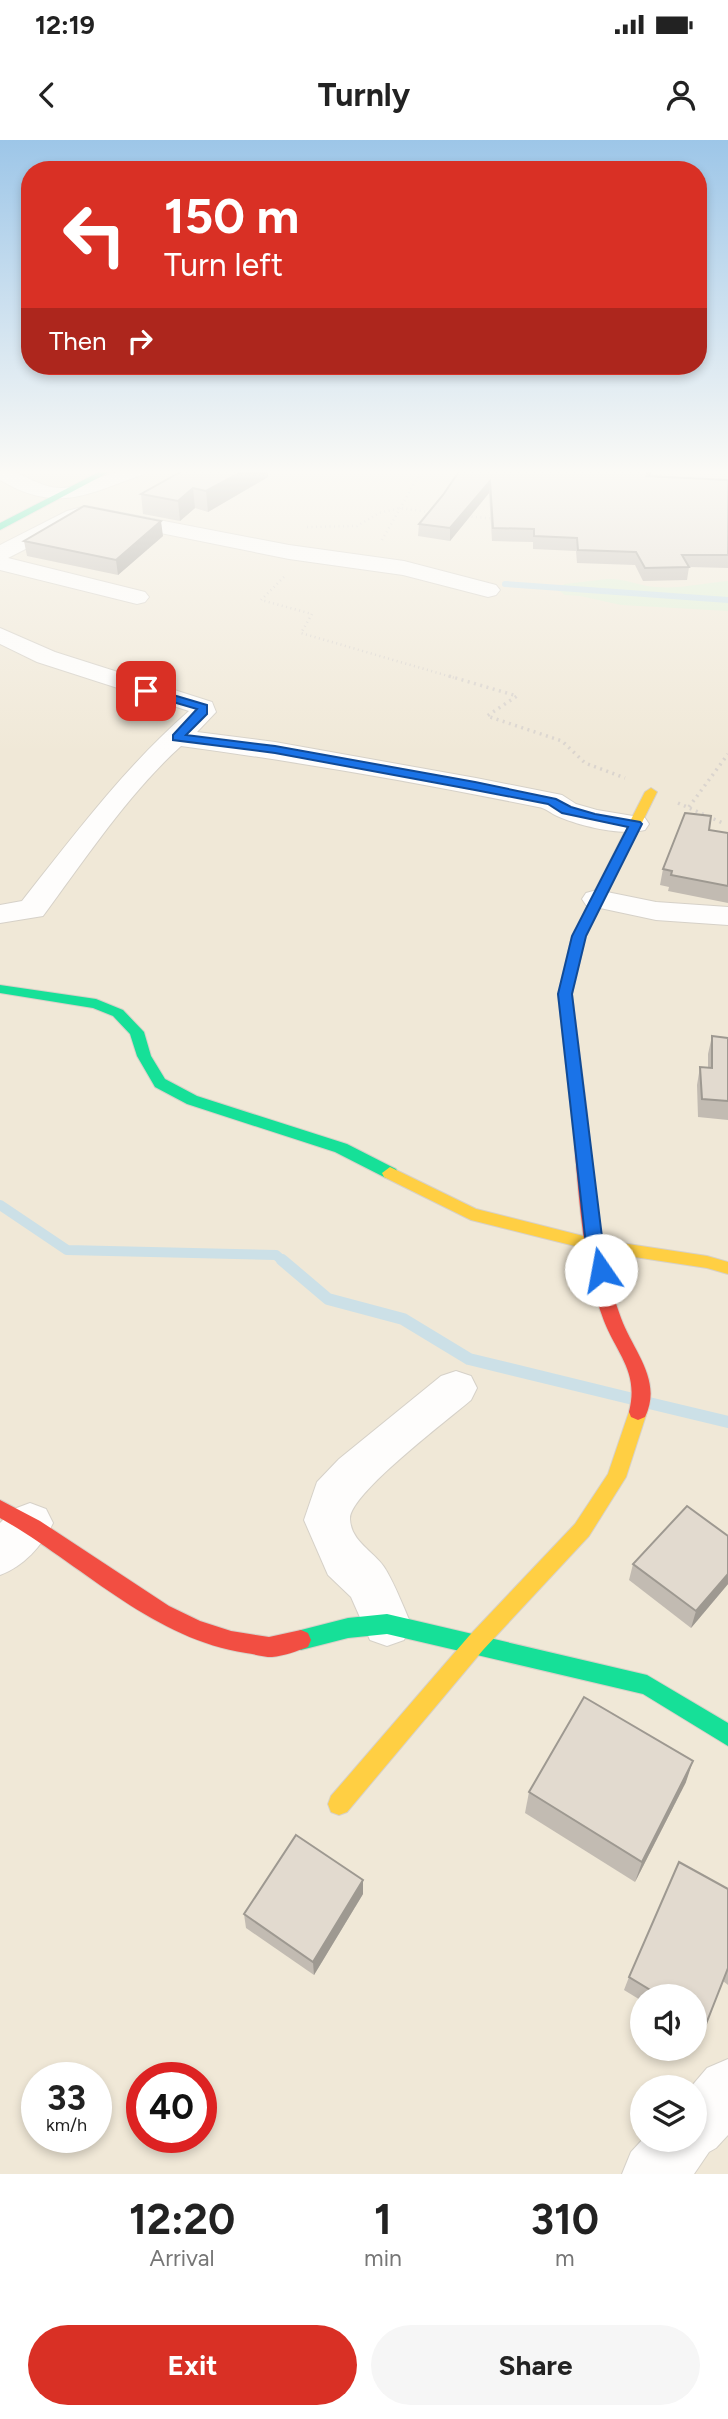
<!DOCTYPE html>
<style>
body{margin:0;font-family:Figtree,sans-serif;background:#f6f6f6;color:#222;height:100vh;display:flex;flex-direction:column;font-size:26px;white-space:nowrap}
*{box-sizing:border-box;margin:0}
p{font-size:23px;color:#767676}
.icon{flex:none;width:38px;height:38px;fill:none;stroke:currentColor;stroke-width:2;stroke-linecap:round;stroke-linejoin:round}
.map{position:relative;height:2034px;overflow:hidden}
.details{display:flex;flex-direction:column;background:#fff;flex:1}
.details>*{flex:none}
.top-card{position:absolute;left:21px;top:21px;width:686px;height:214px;border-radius:28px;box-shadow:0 4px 10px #0003;background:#d93025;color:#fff;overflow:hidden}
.buttons{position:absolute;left:630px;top:1844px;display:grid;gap:14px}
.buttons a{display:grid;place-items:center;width:77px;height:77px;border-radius:50%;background:#fff;box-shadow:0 4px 10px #0003;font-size:35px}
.speed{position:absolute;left:21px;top:1922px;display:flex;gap:14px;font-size:35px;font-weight:700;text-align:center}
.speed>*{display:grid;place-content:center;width:91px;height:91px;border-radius:50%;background:#fff;box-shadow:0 4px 10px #0003;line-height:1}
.speed small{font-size:18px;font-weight:400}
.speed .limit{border:10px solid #d22;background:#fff;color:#111}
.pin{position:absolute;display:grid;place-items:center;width:60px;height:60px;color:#fff;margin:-30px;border-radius:14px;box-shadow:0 4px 10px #0006}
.me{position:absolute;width:77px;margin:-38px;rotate:348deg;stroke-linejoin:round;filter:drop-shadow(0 0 5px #0008)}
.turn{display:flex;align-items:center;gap:24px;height:147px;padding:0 28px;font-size:32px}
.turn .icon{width:91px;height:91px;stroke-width:2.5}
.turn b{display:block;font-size:49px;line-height:60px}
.then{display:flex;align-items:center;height:66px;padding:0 28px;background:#0003;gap:14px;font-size:26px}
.eta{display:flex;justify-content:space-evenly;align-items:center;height:119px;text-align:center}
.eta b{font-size:42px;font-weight:700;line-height:49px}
.button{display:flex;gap:14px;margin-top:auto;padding:14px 28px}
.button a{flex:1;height:80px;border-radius:42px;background:#d93025;color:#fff;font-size:28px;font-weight:700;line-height:80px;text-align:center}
.button a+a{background:#f6f6f6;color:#222}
.status{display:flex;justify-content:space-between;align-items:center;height:49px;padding:0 35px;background:#fff;direction:ltr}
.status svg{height:19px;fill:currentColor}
header{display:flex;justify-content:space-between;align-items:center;height:91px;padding:0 28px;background:#fff;font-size:32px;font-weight:700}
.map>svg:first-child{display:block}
.residential{fill:#f0e8d7;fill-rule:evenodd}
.green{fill:#e0eed5}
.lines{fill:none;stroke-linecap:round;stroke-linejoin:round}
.stream-far2{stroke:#cce0e7;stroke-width:6}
.stream-far1{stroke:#cce0e7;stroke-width:10}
.stream{stroke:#cce0e7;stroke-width:12}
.street-casing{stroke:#d6d1c8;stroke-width:2}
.fast-casing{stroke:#d7d1c8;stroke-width:2}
.slow-casing{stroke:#d7d1c8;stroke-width:2}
.jam-casing{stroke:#d7d1c8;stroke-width:2}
.path-far1{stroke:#dad4ce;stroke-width:2.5;stroke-dasharray:1 3.5;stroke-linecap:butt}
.path{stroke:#dad4ce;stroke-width:3.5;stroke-dasharray:2 4.5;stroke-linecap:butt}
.street{fill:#fefdfc;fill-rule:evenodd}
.fast{fill:#16e098;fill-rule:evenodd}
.slow{fill:#ffcf43;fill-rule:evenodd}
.jam{fill:#f24e42;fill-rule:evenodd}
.wall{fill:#c2bbb2}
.shaded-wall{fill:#9e9991}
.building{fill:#e2dacf;stroke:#9e9991;stroke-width:2}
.route{fill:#1a73e8;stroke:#114b97;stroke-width:2}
</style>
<div class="status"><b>12:19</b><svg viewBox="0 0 49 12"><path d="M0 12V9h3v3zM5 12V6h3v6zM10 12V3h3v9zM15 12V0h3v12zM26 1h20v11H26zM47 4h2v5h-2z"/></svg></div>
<header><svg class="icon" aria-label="back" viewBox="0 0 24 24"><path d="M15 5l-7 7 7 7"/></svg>Turnly<svg class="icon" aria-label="person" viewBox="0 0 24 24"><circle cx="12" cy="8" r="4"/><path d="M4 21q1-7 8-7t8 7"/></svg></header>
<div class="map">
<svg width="728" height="2034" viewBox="0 0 728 2034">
<rect width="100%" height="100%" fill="#f7f4ea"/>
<path class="residential" d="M0,330H728V2034H0ZM642,1857H695V1909H642ZM37,1937H96V1997H37ZM142,1937H201V1997H142ZM642,1948H695V2000H642Z"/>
<path class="green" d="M607,439C625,438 639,446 656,447C680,449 704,443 728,441V471L621,465L580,456L565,455L555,448L565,444Z"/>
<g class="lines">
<polyline class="stream-far2" points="505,444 728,460"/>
<polyline class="stream-far1" points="0,1065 67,1110 276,1115 284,1122"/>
<g class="stream">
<polyline points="282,1120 328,1159 403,1179 469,1219 633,1259"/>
<polyline points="649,1263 728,1282"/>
</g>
<defs>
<g id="street">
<path d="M0,330C22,330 39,349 62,348C94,346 110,326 147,330L144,334C87,354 58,374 0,340Z"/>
<polygon points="86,366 289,405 404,421 496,445 500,450 496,455 488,457 403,435 289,419 86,378 8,418 145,452 149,457 145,462 137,464 0,430 0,405 67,371"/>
<path d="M0,488L55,512L212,562L216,572L197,592L275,602L476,638L562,655L576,664L597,670L645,678L649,684L645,690C620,696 580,686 557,676C550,673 546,668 538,667C420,643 301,622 181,606C129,653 85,719 43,776L0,783V765L22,761C75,694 124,628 189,571L37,522L0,504Z"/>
<polygon points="597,750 656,762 728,767 728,785 656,780 586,765 582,759 586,753"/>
<path d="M456,1231L471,1236L477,1248L471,1260C449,1279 349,1354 350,1379C351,1403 376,1412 386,1430C396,1447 403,1466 411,1484L404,1500L387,1506L370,1500L351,1457L328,1435L304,1380L317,1342L339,1319L441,1236Z"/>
<path d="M30,1363L46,1369L53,1383C42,1406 24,1426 0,1435V1383L14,1369Z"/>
<polygon points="728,1919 728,1995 716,2008 709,2012 694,2034 622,2034 631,2012 642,2000 695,2000 695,1948 690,1948 707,1928"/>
</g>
<g id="fast">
<polygon points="103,330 113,330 0,390 0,383"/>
<polygon points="0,845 96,859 123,870 144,892 151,916 165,939 197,956 347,1004 396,1029 398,1033 390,1039 384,1037 335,1012 187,964 155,947 137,916 130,894 113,876 93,868 0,853"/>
<polygon points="387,1474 647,1535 728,1583 728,1606 643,1554 387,1494 348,1498 301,1510 294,1507 291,1500 294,1493 301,1490 348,1478"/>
</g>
<g id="slow">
<polygon points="651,648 657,652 586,796 572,854 587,972 579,977 571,972 558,854 572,796 645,652"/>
<polygon points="390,1027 476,1069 595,1099 707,1116 728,1122 728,1134 707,1128 595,1111 471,1080 384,1037 382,1033"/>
<polygon points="638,1264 645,1267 647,1272 626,1337 589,1396 483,1510 347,1672 339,1675 331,1672 328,1664 331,1656 469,1496 575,1384 608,1334 629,1272 631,1267"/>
</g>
<g id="jam">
<path d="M579,967L587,972C594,1040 597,1113 621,1178C633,1211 663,1240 645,1277L638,1280L631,1277L629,1272C639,1232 618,1216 604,1181C579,1116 579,1040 571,972Z"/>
<path d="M0,1360L40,1381L169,1466L200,1481L231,1491L269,1497L301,1490L308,1493L311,1500L308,1507C297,1511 284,1516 272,1517C264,1517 254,1514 246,1513C152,1499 80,1423 0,1378Z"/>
</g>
</defs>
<use href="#street" class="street-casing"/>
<use href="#fast" class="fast-casing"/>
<use href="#slow" class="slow-casing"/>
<use href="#jam" class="jam-casing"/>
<g class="path-far1">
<polyline points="467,376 497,379"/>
<polyline points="307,387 357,386 379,373 400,368 434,373"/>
<polyline points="382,400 422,330"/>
<polyline points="284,437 261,460 312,474 301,493 455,538"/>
</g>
<g class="path">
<polyline points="449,536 517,556 487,576 562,601 585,623 625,638"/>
<polyline points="678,663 725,684"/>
<polyline points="689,667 728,614"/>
</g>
<use href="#street" class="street"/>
<use href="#fast" class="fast"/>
<use href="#slow" class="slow"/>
<use href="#jam" class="jam"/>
</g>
<g class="wall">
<polygon points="460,330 653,330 649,336 728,340 728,428 689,427 687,440 643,441 635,425 577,423 576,411 533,409 533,402 492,401 489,353 450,401 418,396 419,384 443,355"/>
<polygon points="268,337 208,372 195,368 180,381 143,374 141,354"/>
<polygon points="163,396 118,435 27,416 24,401"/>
<polygon points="709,690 728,693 728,763 668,751 669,747 660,745 663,729"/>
<polygon points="712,896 728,898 728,980 698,977 697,945 700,927 708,928 708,914"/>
<polygon points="728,1396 728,1444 691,1488 629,1440 633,1424"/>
<polygon points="686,1642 635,1742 525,1673 529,1652"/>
<polygon points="728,1749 728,1845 723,1841 706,1884 700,1896 695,1893 695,1857 642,1857 642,1861 624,1850 629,1837"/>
<polygon points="363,1754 314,1835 246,1788 244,1774"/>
</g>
<g class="shaded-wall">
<polygon points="245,330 268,330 268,337 208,372 206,351"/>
<polygon points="649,330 653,330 644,348 646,336"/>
<polygon points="490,341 489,353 450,401 450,388"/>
<polygon points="193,348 195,368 180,381 178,361"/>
<polygon points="161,381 163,396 118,435 116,420"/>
<polygon points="728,1434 728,1444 691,1488 696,1471"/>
<polygon points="693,1621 686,1642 635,1742 642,1722"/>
<polygon points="363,1740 363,1754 314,1835 313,1822"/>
</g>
<g class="building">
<polygon points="184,330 245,330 206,351 193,348 178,361 141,354"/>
<polygon points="460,330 649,330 646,336 728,340 728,415 682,415 689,427 645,428 636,412 578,410 577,398 534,396 534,389 493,388 490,341 450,388 419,384 443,355"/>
<polygon points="84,366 161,381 116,420 24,401"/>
<polygon points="685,673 711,676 709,690 728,693 728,746 671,735 672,731 663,729"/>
<polygon points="712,896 728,898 728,961 702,959 700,927 712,928"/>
<polygon points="687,1366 728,1396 728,1434 696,1471 633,1424"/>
<polygon points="584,1557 693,1621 642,1722 529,1652"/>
<polygon points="296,1695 363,1740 313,1822 244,1774"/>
<polygon points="679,1722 728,1749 728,1828 706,1884 695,1877 695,1857 662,1857 629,1837"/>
</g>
<linearGradient id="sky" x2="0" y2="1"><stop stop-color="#9dc6e8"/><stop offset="0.54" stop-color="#fbfaf6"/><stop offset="1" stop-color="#fbfaf6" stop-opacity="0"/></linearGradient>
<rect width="728" height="614" fill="url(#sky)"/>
<polygon class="route" points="146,547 207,565 207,574 186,595 275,606 475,642 556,659 571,667 595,674 640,682 642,684 586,796 572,854 603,1105 609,1130 607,1135 595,1135 586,1105 558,854 572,796 628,687 562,673 548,664 475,650 275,613 173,600 173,595 197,569 142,553 142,548"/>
</svg>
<div class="buttons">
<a><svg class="icon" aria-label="sound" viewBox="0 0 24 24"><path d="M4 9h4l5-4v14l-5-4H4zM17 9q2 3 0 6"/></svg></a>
<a><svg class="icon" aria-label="layers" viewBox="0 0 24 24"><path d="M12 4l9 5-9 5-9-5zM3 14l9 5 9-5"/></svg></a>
</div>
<div class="speed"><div>33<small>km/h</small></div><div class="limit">40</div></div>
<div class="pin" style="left:146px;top:551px;background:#d93025"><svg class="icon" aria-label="arrive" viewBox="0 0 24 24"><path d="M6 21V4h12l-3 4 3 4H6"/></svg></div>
<svg class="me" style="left:601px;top:1130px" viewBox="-20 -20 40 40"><circle r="19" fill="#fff"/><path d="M0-13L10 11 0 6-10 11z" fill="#1a73e8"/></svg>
<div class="top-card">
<div class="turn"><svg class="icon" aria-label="left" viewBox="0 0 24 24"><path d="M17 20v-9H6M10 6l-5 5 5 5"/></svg><div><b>150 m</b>Turn left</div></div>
<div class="then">Then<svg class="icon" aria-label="right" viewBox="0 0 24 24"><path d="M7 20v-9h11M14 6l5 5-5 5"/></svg></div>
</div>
</div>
<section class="details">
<div class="eta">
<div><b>12:20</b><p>Arrival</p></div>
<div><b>1</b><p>min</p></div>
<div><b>310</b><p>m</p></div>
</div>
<div class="button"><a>Exit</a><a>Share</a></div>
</section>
